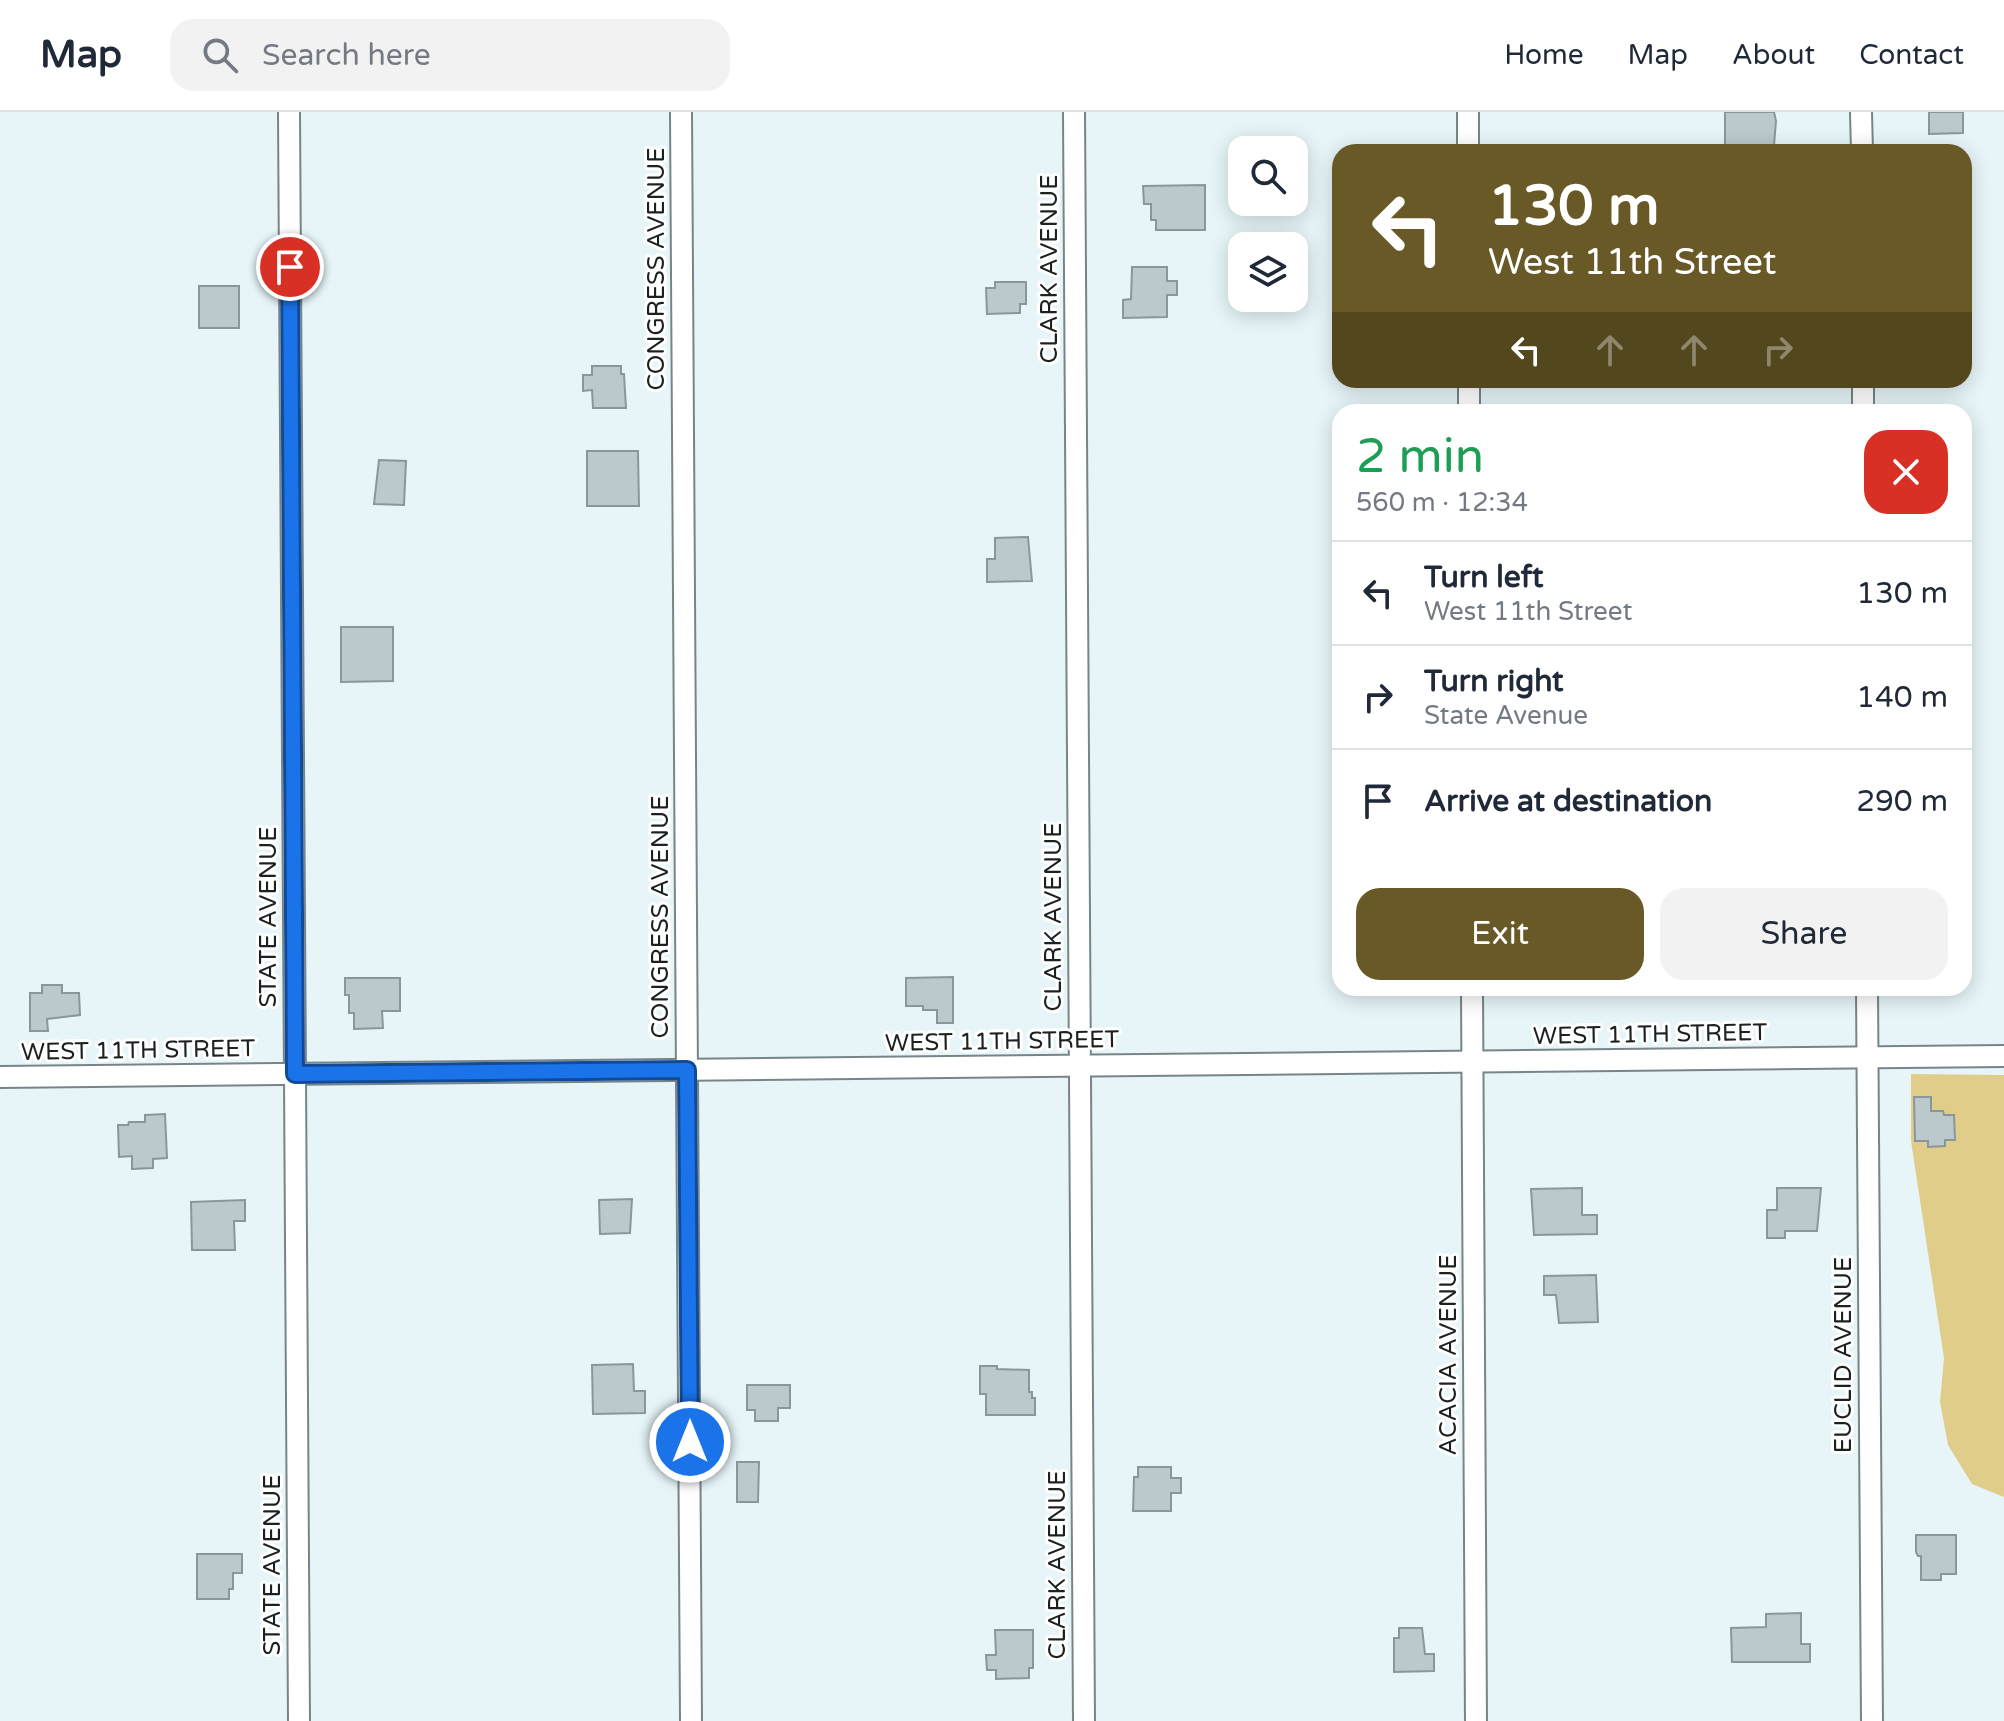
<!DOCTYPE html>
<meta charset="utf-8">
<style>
body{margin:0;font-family:"Varela Round",sans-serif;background:#f2f2f3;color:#1f2937;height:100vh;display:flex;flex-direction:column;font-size:30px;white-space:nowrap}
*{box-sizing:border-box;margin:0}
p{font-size:26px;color:#747a83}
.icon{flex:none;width:44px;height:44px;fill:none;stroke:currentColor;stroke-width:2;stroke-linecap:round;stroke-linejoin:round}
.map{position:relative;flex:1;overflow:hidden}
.drawer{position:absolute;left:1332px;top:292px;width:640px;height:592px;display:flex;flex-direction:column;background:#fff;border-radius:24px;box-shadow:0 4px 20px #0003}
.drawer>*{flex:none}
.banner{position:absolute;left:1332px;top:32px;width:640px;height:244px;border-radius:24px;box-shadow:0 4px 20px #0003;background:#685926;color:#fff;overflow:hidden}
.controls{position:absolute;left:1228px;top:24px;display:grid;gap:16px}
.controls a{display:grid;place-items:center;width:80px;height:80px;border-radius:16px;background:#fff;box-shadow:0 4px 20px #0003;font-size:40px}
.pin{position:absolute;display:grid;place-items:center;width:68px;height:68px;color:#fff;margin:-34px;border:4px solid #fff;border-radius:50%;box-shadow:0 2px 8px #0007}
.me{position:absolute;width:88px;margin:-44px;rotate:0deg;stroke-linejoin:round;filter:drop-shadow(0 0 6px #0008)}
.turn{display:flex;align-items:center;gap:28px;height:168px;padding:0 24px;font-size:36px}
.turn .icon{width:104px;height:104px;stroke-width:2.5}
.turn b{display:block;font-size:56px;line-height:68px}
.lanes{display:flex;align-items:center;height:76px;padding:0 24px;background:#0003;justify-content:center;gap:40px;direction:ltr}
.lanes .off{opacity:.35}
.round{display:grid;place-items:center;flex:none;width:84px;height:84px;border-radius:24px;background:#f2f2f3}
.summary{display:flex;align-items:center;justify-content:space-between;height:136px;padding:0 24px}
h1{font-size:48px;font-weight:600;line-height:60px;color:#1e9e55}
.action{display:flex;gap:16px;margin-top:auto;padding:16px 24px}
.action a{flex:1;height:92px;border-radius:24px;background:#685926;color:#fff;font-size:32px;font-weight:600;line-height:92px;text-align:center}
.action a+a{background:#f2f2f3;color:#1f2937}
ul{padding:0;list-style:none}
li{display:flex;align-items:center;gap:24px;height:104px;padding:0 24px;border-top:2px solid #e0e1e3}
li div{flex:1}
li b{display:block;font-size:30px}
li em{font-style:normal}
header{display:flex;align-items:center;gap:48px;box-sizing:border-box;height:112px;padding:0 40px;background:#fff;border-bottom:2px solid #e0e1e3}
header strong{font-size:38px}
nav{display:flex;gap:44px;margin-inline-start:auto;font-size:28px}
.search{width:560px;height:72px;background:#f2f2f3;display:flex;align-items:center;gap:20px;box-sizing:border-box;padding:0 28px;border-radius:24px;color:#747a83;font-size:30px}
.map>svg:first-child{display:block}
.green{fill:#e1cd8a}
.building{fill:#bbc9cc;stroke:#8a979a;stroke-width:2}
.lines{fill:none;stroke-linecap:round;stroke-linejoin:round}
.minor-casing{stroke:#788588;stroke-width:24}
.minor{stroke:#fff;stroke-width:20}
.route-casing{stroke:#114b97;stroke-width:20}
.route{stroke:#1a73e8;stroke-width:14}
.labels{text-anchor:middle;stroke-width:6;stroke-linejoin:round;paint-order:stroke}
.street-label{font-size:24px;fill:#1b2021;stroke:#fff}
</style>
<header>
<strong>Map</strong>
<div class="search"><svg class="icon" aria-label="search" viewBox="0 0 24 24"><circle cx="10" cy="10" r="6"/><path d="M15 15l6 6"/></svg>Search here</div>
<nav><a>Home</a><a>Map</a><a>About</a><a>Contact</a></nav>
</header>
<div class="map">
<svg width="2004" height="1609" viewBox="0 0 2004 1609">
<rect width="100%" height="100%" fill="#e7f5f9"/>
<polygon class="green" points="1911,962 2004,963 2004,1385 1972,1372 1948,1333 1940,1290 1944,1246 1911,1029"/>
<g class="building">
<polygon points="1725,0 1774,0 1776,9 1774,33 1725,34"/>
<polygon points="1929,0 1963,0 1963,21 1929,22"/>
<polygon points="1205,73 1205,118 1156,118 1156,108 1151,108 1151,92 1144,92 1143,74"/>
<polygon points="1132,155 1167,155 1167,169 1177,169 1177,183 1167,183 1167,205 1123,206 1123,188 1131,187"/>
<polygon points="995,170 1026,170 1026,192 1020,192 1020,201 987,202 986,176 995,176"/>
<rect x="199" y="174" width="40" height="42"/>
<polygon points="592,254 621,254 621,262 624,262 626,296 593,296 592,278 583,279 583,263 592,263"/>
<polygon points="587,339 638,339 639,394 587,394"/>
<polygon points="379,348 406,349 404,393 374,392"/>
<polygon points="1028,425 1032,469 987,470 987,447 995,447 995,426"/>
<polygon points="341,515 393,515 393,569 341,570"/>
<polygon points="953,865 953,911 937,911 937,898 923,898 923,894 906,894 906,866"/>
<polygon points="345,866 400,866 400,899 382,899 383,916 354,917 354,901 349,901 349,883 345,883"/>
<polygon points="42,873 62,873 62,881 79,881 80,903 47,907 48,919 30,919 30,881 42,881"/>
<polygon points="1914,985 1931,985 1931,999 1943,999 1944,1003 1954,1003 1955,1028 1945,1028 1945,1034 1928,1035 1928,1029 1915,1029"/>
<polygon points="165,1002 167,1046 153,1047 153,1056 132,1057 132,1044 119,1045 118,1013 128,1013 129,1010 145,1010 145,1003"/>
<polygon points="1582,1076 1582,1103 1597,1103 1597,1122 1534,1123 1531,1077"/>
<polygon points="1777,1076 1821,1076 1817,1119 1785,1119 1785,1126 1767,1126 1767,1098 1777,1098"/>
<polygon points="632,1087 630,1121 600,1122 599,1088"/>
<polygon points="245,1088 245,1109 234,1109 235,1138 192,1138 191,1090"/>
<polygon points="1596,1163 1598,1210 1559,1211 1556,1183 1544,1183 1544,1164"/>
<polygon points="633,1252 634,1279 645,1279 645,1301 593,1302 592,1253"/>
<polygon points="980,1254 997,1254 997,1257 1029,1258 1029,1280 1032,1280 1032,1286 1035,1286 1035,1303 986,1303 986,1282 980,1282"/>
<polygon points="747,1273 790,1273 790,1296 778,1296 778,1309 755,1309 755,1298 747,1298"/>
<polygon points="737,1350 759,1350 758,1390 737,1390"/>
<polygon points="1138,1355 1171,1355 1171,1366 1181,1366 1181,1381 1171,1381 1171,1399 1133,1399 1134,1365 1138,1365"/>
<polygon points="1916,1423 1956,1423 1956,1462 1941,1462 1941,1468 1921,1468 1921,1444 1918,1444 1916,1440"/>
<polygon points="197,1442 242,1442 242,1461 233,1461 233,1477 229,1477 229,1487 197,1487"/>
<polygon points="1801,1501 1801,1532 1810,1532 1810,1550 1732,1550 1731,1516 1766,1515 1766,1502"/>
<polygon points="1399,1516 1422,1516 1425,1542 1434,1542 1434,1559 1394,1560 1394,1526 1399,1526"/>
<polygon points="995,1518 1033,1518 1033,1556 1029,1556 1029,1566 996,1567 996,1558 987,1558 986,1543 996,1543"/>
</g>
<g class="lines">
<defs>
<g id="minor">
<polyline points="289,0 299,1609"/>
<polyline points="681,0 691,1609"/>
<polyline points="1074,0 1084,1609"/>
<polyline points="1468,0 1468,40"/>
<polyline points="1861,0 1862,40"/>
<polyline points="1469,268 1469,300"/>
<polyline points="1863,268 1863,300"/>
<polyline points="1472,876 1476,1609"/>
<polyline points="1867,876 1872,1609"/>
<polyline points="0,965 2004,944"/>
</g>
</defs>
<use href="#minor" class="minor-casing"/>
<use href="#minor" class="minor"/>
</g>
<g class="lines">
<defs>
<polyline id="route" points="290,155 295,962 687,958 690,1330"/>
</defs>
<use href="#route" class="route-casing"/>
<use href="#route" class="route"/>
</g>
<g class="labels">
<g class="street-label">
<text transform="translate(656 157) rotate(-90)" y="8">CONGRESS AVENUE</text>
<text transform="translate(1049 157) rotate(-90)" y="8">CLARK AVENUE</text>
<text transform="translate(268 805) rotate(-90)" y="8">STATE AVENUE</text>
<text transform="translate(660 805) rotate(-90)" y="8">CONGRESS AVENUE</text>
<text transform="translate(1053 805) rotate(-90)" y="8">CLARK AVENUE</text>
<text transform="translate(1650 922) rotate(-1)" y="8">WEST 11TH STREET</text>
<text transform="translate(1002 929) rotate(-1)" y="8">WEST 11TH STREET</text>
<text transform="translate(138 938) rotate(-1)" y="8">WEST 11TH STREET</text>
<text transform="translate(1448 1243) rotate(-90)" y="8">ACACIA AVENUE</text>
<text transform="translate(1843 1243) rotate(-90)" y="8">EUCLID AVENUE</text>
<text transform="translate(272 1453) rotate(-90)" y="8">STATE AVENUE</text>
<text transform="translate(1057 1453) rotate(-90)" y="8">CLARK AVENUE</text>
</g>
</g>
</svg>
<div class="controls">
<a><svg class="icon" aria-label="search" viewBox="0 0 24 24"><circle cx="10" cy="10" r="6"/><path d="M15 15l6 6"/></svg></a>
<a><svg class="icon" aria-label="layers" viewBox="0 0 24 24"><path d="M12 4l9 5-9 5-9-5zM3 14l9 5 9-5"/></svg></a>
</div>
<div class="pin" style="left:290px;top:155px;background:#d93025"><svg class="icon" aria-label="arrive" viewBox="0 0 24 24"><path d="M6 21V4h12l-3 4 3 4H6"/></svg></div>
<svg class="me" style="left:690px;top:1330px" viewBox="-20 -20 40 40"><circle r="17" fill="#1a73e8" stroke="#fff" stroke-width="3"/><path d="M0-11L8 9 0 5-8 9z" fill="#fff"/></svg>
<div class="banner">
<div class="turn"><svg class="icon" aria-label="left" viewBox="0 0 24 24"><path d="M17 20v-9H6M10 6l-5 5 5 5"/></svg><div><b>130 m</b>West 11th Street</div></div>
<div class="lanes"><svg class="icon" aria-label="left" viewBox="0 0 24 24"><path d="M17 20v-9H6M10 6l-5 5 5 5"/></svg><svg class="icon off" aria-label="ahead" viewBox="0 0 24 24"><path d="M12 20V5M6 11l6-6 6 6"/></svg><svg class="icon off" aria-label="ahead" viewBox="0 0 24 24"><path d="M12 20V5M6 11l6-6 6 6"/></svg><svg class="icon off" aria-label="right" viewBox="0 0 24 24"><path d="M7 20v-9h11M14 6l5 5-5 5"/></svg></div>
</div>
<section class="drawer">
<div class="summary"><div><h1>2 min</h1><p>560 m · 12:34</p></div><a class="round" style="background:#d93025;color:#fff"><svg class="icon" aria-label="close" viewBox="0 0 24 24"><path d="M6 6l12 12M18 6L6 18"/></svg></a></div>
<ul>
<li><svg class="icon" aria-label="left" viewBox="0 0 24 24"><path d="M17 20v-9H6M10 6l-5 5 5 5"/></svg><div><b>Turn left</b><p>West 11th Street</p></div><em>130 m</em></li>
<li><svg class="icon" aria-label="right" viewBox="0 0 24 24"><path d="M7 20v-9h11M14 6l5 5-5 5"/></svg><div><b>Turn right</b><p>State Avenue</p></div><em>140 m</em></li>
<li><svg class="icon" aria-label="arrive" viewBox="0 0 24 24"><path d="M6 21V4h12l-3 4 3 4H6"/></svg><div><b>Arrive at destination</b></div><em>290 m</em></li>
</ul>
<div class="action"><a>Exit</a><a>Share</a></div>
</section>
</div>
